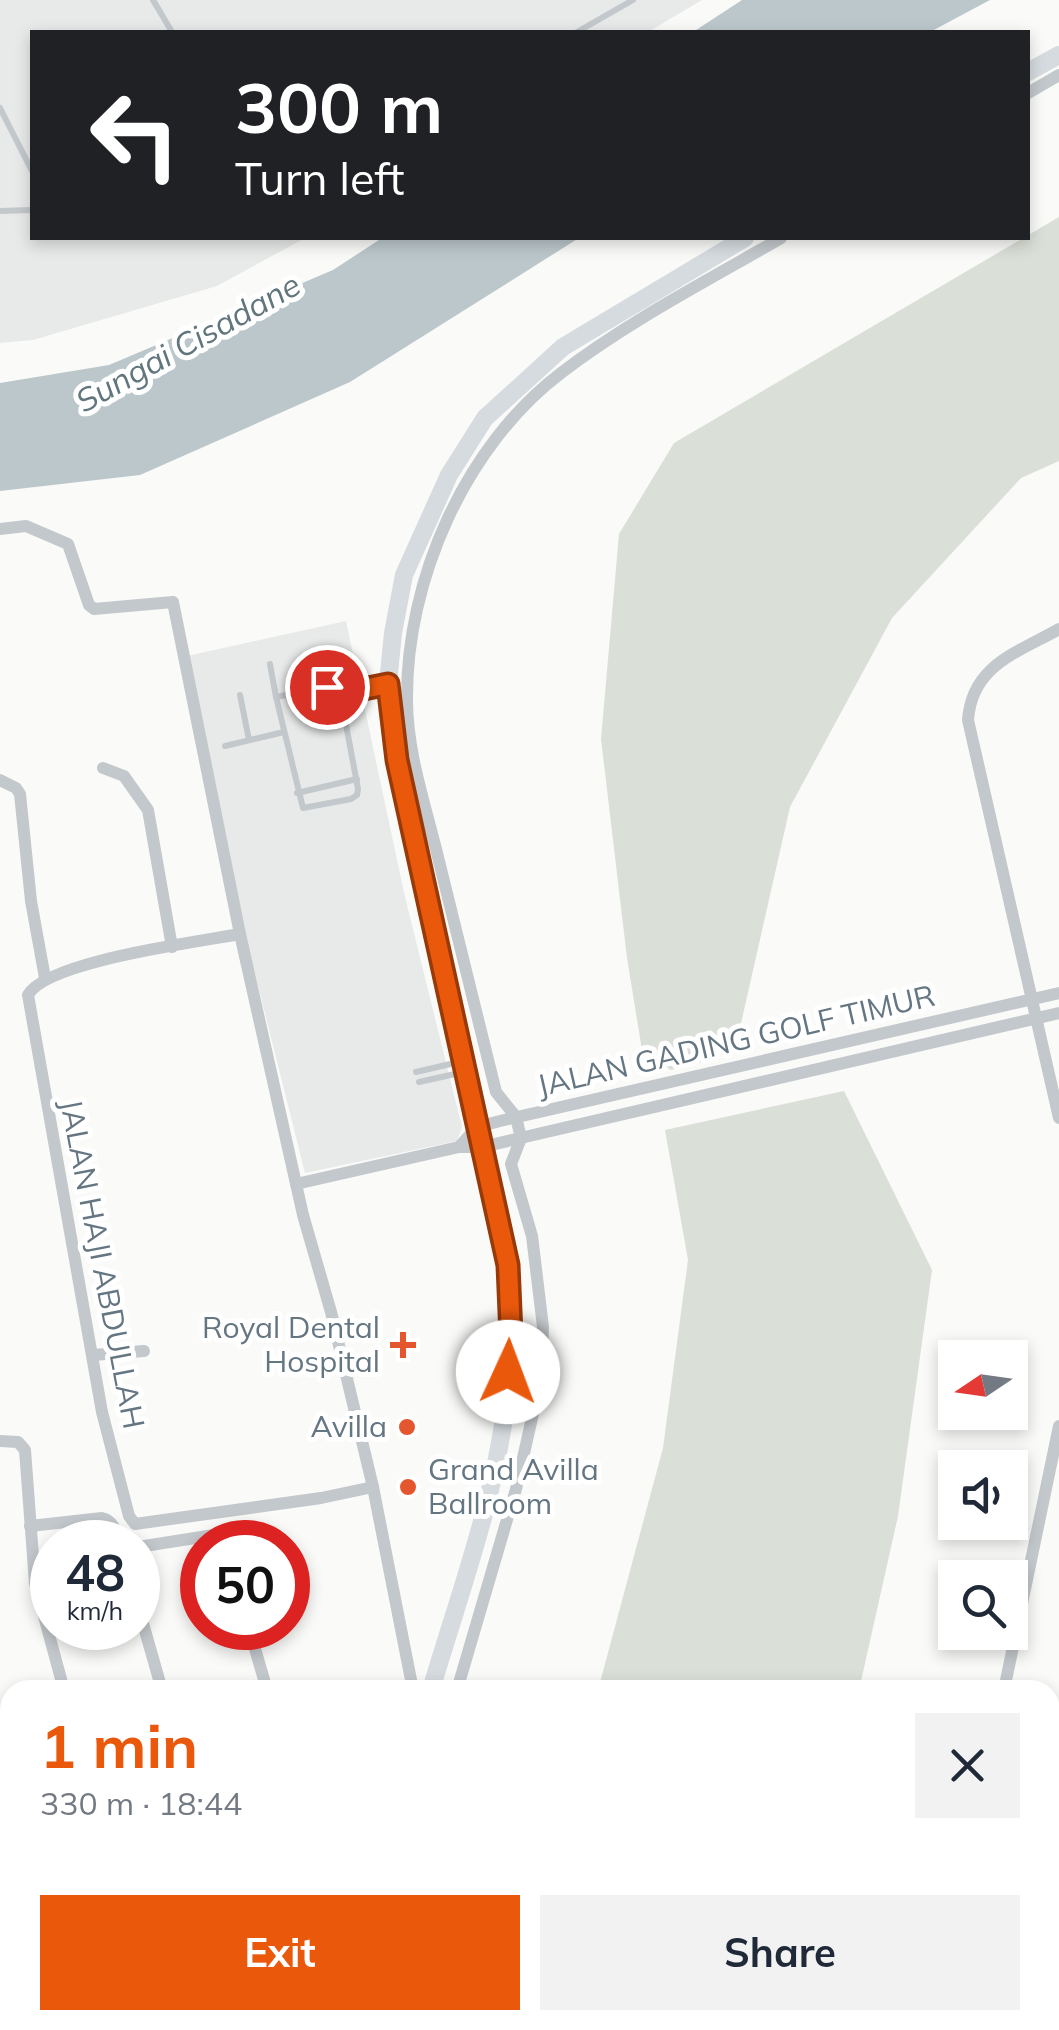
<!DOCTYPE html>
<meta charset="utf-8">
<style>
body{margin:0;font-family:Mulish,sans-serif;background:#f2f2f3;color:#1f2937;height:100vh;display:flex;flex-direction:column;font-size:38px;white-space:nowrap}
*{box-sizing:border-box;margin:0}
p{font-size:32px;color:#747a83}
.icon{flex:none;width:55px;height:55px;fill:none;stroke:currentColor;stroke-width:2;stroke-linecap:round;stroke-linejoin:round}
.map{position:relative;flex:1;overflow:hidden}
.panel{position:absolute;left:0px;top:1680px;width:1060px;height:350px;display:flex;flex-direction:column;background:#fff;border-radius:30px 30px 0 0;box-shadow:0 5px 15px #0003}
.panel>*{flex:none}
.top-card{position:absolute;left:30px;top:30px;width:1000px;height:210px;border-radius:0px;box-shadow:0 5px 15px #0003;background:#202124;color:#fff;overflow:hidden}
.needle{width:65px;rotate:257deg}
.buttons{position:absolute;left:938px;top:1340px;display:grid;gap:20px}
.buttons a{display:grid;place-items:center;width:90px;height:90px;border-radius:0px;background:#fff;box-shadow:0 5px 15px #0003;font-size:50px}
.speed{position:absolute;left:30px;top:1520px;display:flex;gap:20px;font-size:50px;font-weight:700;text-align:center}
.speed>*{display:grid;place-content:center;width:130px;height:130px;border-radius:50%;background:#fff;box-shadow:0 5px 15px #0003;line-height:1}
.speed small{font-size:25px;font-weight:400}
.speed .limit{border:15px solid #d22;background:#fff;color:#111}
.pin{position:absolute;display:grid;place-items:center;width:85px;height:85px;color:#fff;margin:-42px;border:5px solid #fff;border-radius:50%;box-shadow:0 2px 10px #0007}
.me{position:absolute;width:110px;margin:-55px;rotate:2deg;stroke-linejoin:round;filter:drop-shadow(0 0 8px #0008)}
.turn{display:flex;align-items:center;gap:35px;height:210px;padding:0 40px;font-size:45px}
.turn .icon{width:130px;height:130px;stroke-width:2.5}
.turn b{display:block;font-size:70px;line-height:85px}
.round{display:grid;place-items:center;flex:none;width:105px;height:105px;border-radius:0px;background:#f2f2f3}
.headline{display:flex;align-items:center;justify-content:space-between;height:170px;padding:0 40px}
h1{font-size:60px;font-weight:700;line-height:75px;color:#ea580c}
.cta{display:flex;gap:20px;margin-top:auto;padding:20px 40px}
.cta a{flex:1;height:115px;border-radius:0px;background:#ea580c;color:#fff;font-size:40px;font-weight:700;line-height:115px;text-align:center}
.cta a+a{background:#f2f2f3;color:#1f2937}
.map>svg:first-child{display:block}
.built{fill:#e8e9e9}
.green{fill:#dadfd7}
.water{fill:#bbc7cb}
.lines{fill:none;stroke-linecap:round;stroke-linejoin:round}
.service{stroke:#c3c8cc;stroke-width:6}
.minor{stroke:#c3c8cc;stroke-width:12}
.secondary{stroke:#d6dbdf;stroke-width:18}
.route-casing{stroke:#983908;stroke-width:25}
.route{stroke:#ea580c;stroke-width:18}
.poi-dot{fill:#e4572e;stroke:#fff;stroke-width:4}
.labels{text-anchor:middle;stroke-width:10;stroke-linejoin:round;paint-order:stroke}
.street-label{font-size:30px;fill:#657683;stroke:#fff}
.poi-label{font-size:30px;fill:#657683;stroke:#fff;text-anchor:end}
.water-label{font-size:32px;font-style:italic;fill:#60757c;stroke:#fff}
</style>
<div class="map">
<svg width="1059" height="2030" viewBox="0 0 1059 2030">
<rect width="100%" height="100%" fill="#fafaf8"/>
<g class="built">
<polygon points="0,0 702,0 648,32 32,32 32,238 305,238 217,286 33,340 0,343"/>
<polygon points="346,621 405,897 462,1127 457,1141 305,1173 245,934 187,656"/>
</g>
<g class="green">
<polygon points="1059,217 1059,461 1021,478 892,618 790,807 737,1041 705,1061 671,1070 642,1050 627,958 601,739 619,534 674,443"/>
<polygon points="844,1091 932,1270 898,1516 859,1690 598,1690 663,1448 688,1260 665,1130"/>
<polygon points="491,2020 740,2020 735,2030 488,2030"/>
</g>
<g class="water">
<polygon points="742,0 990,0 930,32 693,32"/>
<polygon points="382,238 579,238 350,382 140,475 0,491 0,383 109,365 333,270"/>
</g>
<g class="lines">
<g class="service">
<polyline points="153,0 172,32"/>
<polyline points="577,32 633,0"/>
<polyline points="0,108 32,171"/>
<polyline points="0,211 32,210"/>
<polyline points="270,664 276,697"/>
<polygon points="327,687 335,689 342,703 358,789 357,795 351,799 303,808 276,697"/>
<polyline points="339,693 386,684"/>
<polyline points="240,695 249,740"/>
<polyline points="225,746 284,732"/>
<polyline points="297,793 357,779"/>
<polyline points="416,1072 459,1062"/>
<polyline points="419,1082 464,1072"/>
<polyline points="293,2030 296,2020"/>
</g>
<g class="minor">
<polyline points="1028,93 1059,75"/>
<polyline points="0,529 26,526 68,544 89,605 94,609 173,602 240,934 303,1215 331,1312 373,1487 413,1690"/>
<path d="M1059,629C1017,653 972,665 968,720L1059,1118"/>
<polyline points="103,768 124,776 148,810 172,947"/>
<polyline points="0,780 16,788 20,794 31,901 45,978"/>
<path d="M240,934C198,942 47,961 28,995L102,1412L129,1516L135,1524L321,1498L373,1487"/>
<polyline points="459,1147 477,1127 500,1121 1059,993"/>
<polyline points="296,1184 459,1147 482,1147 1059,1013"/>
<polyline points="93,1355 144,1351"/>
<polyline points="0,1441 18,1442 25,1450 35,1583 64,1690"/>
<path d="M30,1526L102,1518C114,1521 116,1531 119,1542"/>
<polyline points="138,1547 214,1535 224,1542"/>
<polyline points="138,1606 162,1690"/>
<polyline points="249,1628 267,1690"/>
<path d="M457,1690L516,1489L541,1378L543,1327L532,1236L511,1164L521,1138L516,1117L496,1092C476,1011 456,930 436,849C424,801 407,750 407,700C406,580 465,446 561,373C629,321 707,281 781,238"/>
<polyline points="1004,1690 1059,1426"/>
<polyline points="1050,1733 1059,1733"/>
<polyline points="1050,1930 1059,1930"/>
<polyline points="0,1952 10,1917"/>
<polyline points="83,2030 86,2020"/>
<polyline points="188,2030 191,2020"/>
<polyline points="364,2030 367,2020"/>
</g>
<g class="secondary">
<polyline points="1028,72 1059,55"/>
<path d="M431,1690C458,1598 493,1505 505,1410C512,1362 510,1313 508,1265L397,760L388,683L393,633L404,575L449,475L485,418L563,347L745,238"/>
<polyline points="326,2030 328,2020"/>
<polyline points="349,2030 351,2020"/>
</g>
</g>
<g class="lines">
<defs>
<polyline id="route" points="327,687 339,694 388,684 397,760 508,1265 511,1335 508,1372"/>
</defs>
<use href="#route" class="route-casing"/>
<use href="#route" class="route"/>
</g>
<g class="poi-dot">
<path d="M398 1330h10v10h10v10h-10v10h-10v-10h-10v-10h10z"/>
<circle cx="407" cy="1427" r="10"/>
<circle cx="408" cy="1487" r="10"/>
</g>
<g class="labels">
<g class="street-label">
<text transform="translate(736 1041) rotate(-13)" y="10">JALAN GADING GOLF TIMUR</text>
<text transform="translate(102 1264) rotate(79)" y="10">JALAN HAJI ABDULLAH</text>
</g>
<g class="poi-label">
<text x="380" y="1338">Royal Dental<tspan x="380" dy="34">Hospital</tspan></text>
<text x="387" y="1437">Avilla</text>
<text x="428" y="1480" text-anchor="start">Grand Avilla<tspan x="428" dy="34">Ballroom</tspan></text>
</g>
<g class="water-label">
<text transform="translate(188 343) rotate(-29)" y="11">Sungai Cisadane</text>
</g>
</g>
</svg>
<div class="buttons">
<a><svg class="needle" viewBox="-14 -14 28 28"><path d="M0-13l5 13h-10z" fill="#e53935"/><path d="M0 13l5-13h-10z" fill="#747a83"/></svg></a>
<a><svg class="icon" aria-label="sound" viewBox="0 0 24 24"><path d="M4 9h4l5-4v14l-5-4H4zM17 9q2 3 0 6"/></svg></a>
<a><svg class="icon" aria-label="search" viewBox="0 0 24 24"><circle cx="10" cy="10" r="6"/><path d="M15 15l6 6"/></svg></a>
</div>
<div class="speed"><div>48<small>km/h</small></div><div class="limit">50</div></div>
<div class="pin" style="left:327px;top:687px;background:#d93025"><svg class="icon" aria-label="arrive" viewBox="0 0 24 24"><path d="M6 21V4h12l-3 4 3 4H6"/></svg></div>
<svg class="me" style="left:508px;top:1372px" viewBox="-20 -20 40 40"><circle r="19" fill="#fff"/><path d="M0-13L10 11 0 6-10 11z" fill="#ea580c"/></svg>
<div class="top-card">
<div class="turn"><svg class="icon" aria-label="left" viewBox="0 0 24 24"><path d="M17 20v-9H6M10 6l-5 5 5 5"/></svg><div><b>300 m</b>Turn left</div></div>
</div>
<section class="panel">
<div class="headline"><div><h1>1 min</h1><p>330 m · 18:44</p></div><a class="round"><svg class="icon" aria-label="close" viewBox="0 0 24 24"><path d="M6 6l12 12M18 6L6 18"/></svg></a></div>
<div class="cta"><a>Exit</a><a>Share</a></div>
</section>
</div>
